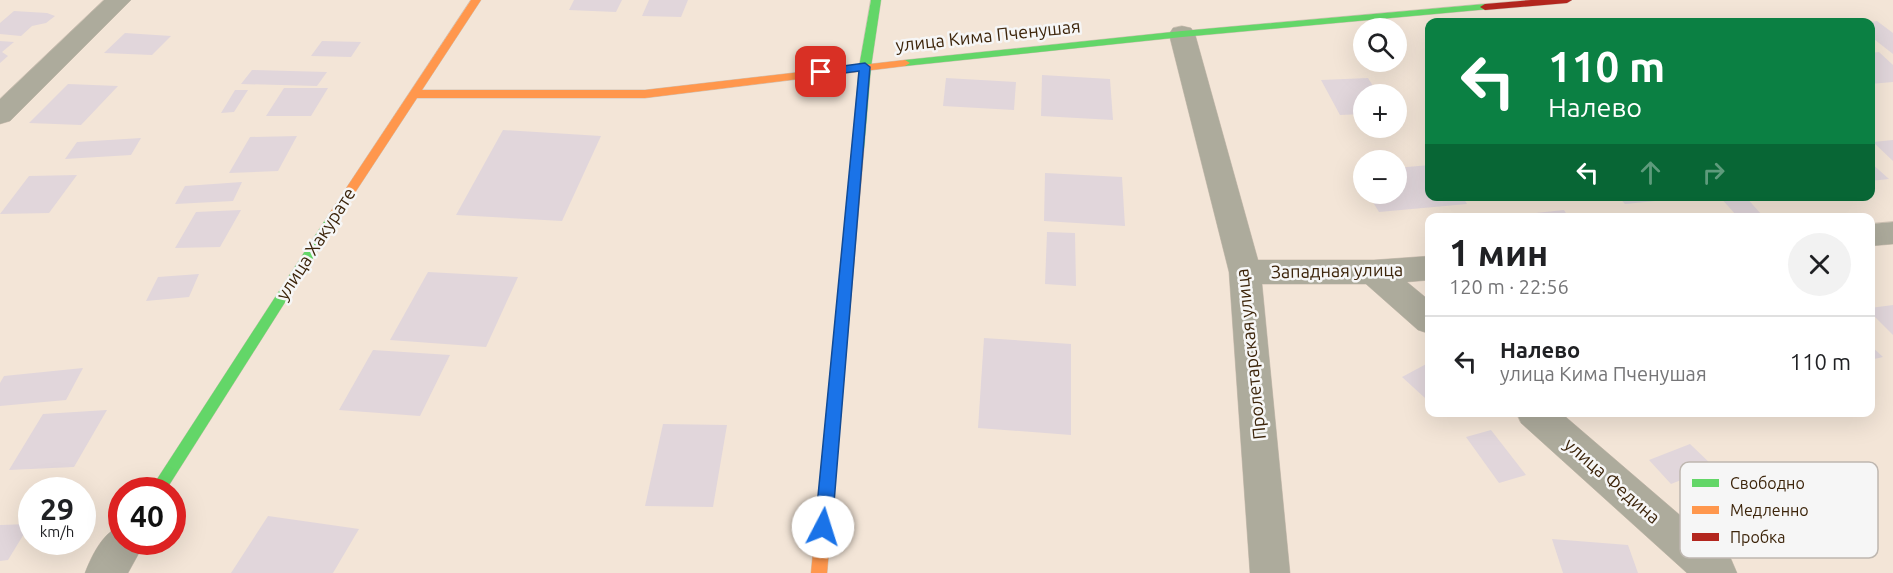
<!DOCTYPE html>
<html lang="ru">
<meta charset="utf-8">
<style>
body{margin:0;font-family:Ubuntu,sans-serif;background:#f2f2f2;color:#202124;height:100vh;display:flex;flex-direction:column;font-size:22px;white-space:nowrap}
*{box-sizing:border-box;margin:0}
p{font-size:20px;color:#757577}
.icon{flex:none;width:33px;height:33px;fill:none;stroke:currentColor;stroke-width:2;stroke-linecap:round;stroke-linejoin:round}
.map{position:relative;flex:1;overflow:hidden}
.details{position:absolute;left:1425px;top:213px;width:450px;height:204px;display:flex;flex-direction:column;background:#fff;border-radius:12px;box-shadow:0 6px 24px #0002}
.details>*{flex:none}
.hud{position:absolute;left:1425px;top:18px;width:450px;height:183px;border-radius:12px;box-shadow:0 6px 24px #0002;background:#0b8043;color:#fff;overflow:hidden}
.buttons{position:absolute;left:1353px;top:18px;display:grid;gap:12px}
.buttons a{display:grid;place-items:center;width:54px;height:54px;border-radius:50%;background:#fff;box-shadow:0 6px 24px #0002;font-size:30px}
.speed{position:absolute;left:18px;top:477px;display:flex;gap:12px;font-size:30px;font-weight:700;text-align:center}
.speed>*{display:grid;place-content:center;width:78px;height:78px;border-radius:50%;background:#fff;box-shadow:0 6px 24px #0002;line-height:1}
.speed small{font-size:15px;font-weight:400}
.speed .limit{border:9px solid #d22;background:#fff;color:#111}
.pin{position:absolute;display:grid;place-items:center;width:51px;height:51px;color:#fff;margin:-26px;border-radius:12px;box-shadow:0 3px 9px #0006}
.me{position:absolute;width:66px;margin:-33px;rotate:5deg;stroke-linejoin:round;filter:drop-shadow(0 0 4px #0008)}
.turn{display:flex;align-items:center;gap:21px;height:126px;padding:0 24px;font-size:27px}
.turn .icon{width:78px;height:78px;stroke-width:2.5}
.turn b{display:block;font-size:42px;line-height:51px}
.lanes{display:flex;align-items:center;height:57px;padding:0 24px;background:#0003;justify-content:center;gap:30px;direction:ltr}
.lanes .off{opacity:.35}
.round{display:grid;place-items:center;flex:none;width:63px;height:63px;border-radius:32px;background:#f2f2f2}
.headline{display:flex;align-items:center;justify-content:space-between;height:102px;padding:0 24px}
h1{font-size:36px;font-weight:700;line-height:45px}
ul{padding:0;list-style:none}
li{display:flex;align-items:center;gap:18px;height:90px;padding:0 24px;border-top:2px solid #e0e0e0}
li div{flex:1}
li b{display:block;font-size:22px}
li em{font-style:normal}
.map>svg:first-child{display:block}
.building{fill:#e1d6db}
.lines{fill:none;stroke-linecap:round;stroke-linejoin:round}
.street-casing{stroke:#d0c2b5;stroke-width:1}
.fast-casing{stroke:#d0c2b5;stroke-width:1}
.slow-casing{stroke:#d0c2b5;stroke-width:1}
.jam-casing{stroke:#d0c2b5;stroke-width:1}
.street{fill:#adab9c;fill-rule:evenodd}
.fast{fill:#63d668;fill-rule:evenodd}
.slow{fill:#ff974d;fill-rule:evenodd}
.jam{fill:#b3261e;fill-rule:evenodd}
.route{fill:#1a73e8;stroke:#114b97;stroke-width:1.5}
.labels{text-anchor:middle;stroke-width:5;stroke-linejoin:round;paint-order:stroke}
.street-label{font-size:18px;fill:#3d250b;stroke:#f6f6f6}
.key{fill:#f6f6f6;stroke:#beb7b0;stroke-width:1.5}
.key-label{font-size:16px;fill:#3d250b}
</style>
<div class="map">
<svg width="1893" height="573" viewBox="0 0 1893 573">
<rect width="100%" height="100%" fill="#f3e5d7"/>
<g class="building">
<polygon points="574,0 622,0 616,12 569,10"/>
<polygon points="649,0 688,0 681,17 642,16"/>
<polygon points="14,11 47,13 55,16 46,23 32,26 21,36 0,34 0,23"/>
<polygon points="1877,21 1893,33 1893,54 1870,36 1870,22"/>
<polygon points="125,33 171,36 152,55 104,53"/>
<polygon points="0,41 14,42 2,52 8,56 0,63"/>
<polygon points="322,41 361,42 351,57 311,56"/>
<polygon points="1879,52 1893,65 1893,82 1870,84 1870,53"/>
<polygon points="252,70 327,72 317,86 241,84"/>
<polygon points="1042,75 1110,79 1113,120 1041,116"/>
<polygon points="946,78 1016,82 1014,110 943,106"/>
<polygon points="1368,78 1378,94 1364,94 1364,114 1340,115 1321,80"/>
<polygon points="68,84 118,86 81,125 29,123"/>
<polygon points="284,88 328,88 311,116 266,116"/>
<polygon points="235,90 248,90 234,112 221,113"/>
<polygon points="503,130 601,136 562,221 456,215"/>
<polygon points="297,136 278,171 229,173 250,137"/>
<polygon points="141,138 131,155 65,159 77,142"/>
<polygon points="1893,140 1893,161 1873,142"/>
<polygon points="1870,162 1889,179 1870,181"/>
<polygon points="1430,165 1430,196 1462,196 1467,204 1379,212 1368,194 1396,194 1396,168"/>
<polygon points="1045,173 1122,177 1125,226 1044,221"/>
<polygon points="77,175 49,213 0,214 29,176"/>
<polygon points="242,182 233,201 175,204 185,186"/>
<polygon points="1618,196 1685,196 1685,198 1625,204"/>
<polygon points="1719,196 1745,196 1761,214 1737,216"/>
<polygon points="241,210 220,247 175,248 196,212"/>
<polygon points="1564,210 1569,218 1507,218 1507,216"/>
<polygon points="1047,232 1075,233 1076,286 1045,284"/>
<polygon points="428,272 518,277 486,347 390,340"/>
<polygon points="199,274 189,297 146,301 158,277"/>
<polygon points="1893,305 1893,335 1870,312 1870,308"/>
<polygon points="984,338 1071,344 1071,435 978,428"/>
<polygon points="1870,345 1883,357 1870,360"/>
<polygon points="373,350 450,355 420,416 339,410"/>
<polygon points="1430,362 1430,395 1425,398 1402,377"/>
<polygon points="83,368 66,400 0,406 0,383 4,376"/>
<polygon points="107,410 74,467 9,470 43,414"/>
<polygon points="663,424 727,425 713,507 645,506"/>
<polygon points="1491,430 1526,475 1499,483 1466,437"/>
<polygon points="1690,444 1714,467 1671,484 1649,460"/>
<polygon points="268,516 359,529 333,573 231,573"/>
<polygon points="30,524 8,560 0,561 0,525"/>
<polygon points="1552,539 1628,545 1638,573 1563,573"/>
</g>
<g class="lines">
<defs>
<g id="street">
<polygon points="104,0 131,0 10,121 0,124 0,99"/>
<polygon points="1182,26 1191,28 1195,34 1258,260 1374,260 1430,256 1430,280 1407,282 1430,301 1430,334 1418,330 1366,284 1262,284 1290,573 1250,573 1229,272 1169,34 1173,28"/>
<polygon points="1893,222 1893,244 1870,246 1870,224"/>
<polygon points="1516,412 1560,412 1731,559 1737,573 1687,573 1521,423"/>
<path d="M122,525V542H145L128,573H85C92,555 103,532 122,525Z"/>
</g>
<g id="fast">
<polygon points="871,0 881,0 871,67 864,149 858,153 852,149 859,67"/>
<polygon points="1485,4 1490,7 1489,9 1182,37 905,66 900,63 905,60 1182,31"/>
<polygon points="335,210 341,214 339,217 166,490 150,490 331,211"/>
</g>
<g id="slow">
<polygon points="471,0 481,0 422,90 645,90 905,60 910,63 905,66 645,98 417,98 339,217 331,217 329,214 331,211"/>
<polygon points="858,145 864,149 827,573 811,573 852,149"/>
</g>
<polygon id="jam" points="1531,0 1572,0 1567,3 1485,10 1480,7 1485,4"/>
</defs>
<use href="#street" class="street-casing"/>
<use href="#fast" class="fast-casing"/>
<use href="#slow" class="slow-casing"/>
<use href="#jam" class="jam-casing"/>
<use href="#street" class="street"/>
<use href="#fast" class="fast"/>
<use href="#slow" class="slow"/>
<use href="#jam" class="jam"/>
</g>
<polygon class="route" points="865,63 870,67 832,527 829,532 823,534 818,532 815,527 859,71 821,76 815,72 821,69"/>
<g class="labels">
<g class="street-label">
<text transform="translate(988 36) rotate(-6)" y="6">улица Кима Пченушая</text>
<text transform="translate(316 244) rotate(-57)" y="6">улица Хакурате</text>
<text transform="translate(1337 271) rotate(-1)" y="6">Западная улица</text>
<text transform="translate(1251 354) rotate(-96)" y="6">Пролетарская улица</text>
<text transform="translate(1612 481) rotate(41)" y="6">улица Федина</text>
</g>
</g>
<rect x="1680" y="462" width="198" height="96" rx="9" class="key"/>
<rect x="1692" y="479" width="27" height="8" fill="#63d668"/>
<rect x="1692" y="506" width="27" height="8" fill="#ff974d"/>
<rect x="1692" y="533" width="27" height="8" fill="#b3261e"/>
<g class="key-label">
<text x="1730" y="489">Свободно</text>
<text x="1730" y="516">Медленно</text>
<text x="1730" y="543">Пробка</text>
</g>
</svg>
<div class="buttons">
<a><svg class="icon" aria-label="search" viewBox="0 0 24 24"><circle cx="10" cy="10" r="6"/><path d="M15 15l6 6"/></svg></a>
<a>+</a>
<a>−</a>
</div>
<div class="speed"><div>29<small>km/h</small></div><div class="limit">40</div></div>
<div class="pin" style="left:821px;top:72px;background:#d93025"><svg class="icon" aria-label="arrive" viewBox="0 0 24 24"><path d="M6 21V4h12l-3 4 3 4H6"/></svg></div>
<svg class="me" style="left:823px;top:527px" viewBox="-20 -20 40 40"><circle r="19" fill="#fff"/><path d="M0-13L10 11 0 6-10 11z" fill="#1a73e8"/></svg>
<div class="hud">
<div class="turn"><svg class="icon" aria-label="left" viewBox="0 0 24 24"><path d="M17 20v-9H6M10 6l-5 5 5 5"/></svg><div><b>110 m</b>Налево</div></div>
<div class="lanes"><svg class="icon" aria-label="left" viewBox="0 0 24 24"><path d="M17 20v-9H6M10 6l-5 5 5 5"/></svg><svg class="icon off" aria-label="ahead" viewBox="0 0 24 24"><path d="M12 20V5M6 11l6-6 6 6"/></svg><svg class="icon off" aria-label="right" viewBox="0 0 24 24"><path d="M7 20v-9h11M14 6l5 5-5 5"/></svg></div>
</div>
<section class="details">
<div class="headline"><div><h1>1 мин</h1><p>120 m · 22:56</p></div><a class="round"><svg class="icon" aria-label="close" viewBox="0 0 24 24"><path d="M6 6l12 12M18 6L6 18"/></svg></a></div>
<ul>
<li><svg class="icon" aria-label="left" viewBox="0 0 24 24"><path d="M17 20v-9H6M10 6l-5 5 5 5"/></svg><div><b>Налево</b><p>улица Кима Пченушая</p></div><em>110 m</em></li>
</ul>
</section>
</div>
